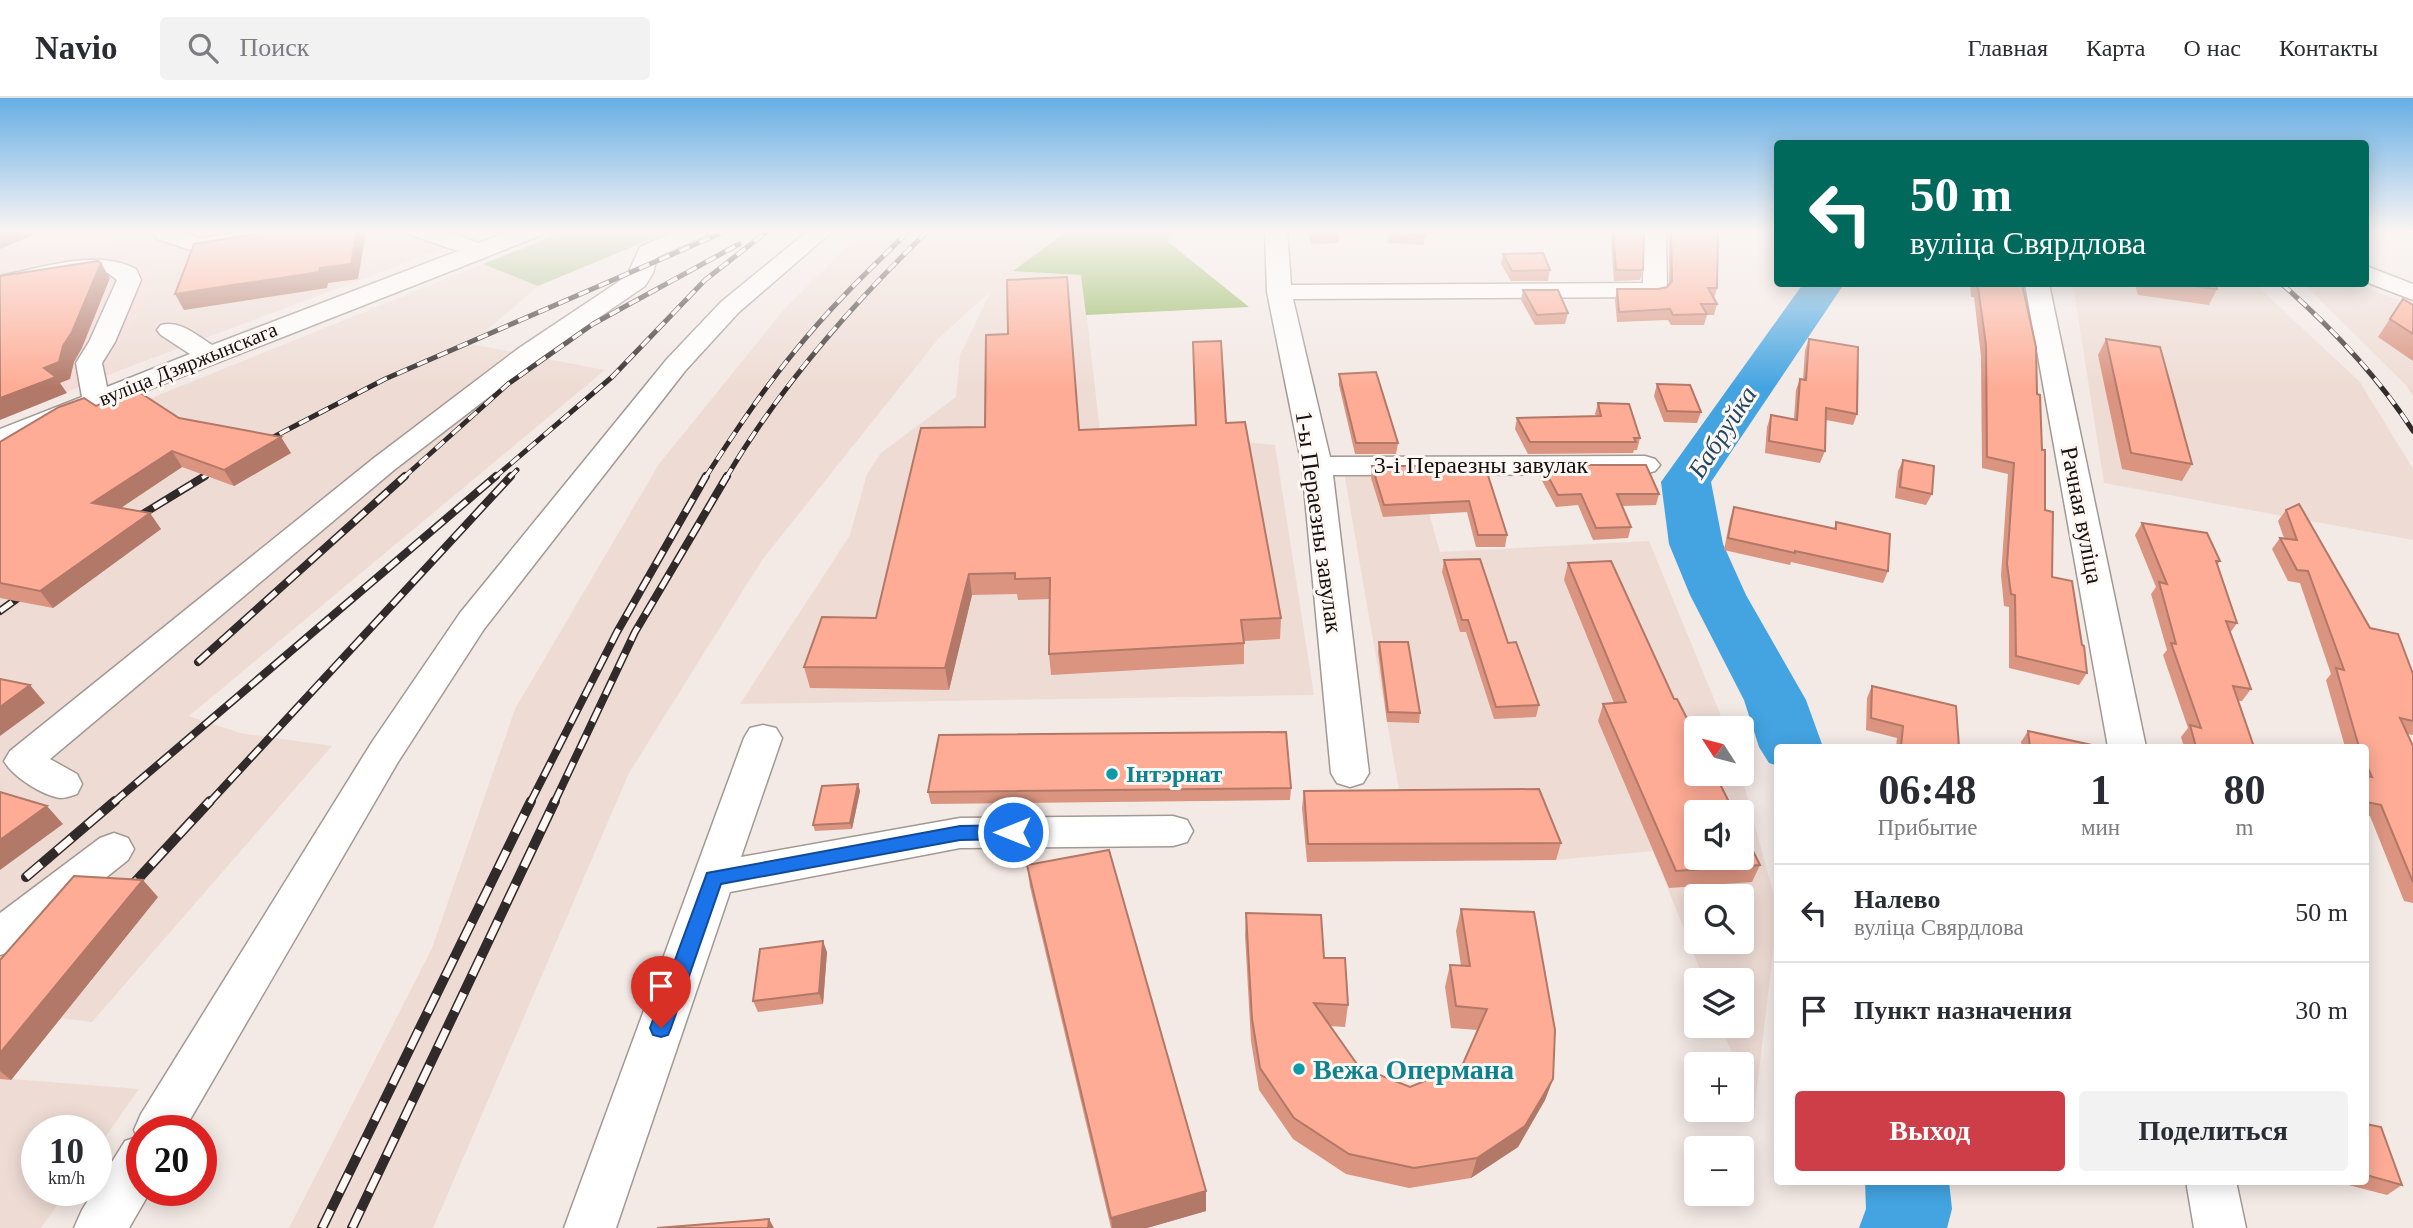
<!DOCTYPE html>
<html lang="ru">
<meta charset="utf-8">
<style>
body{margin:0;font-family:"Times New Roman",serif;background:#f2f2f3;color:#2b2b33;height:100vh;display:flex;flex-direction:column;font-size:26px;white-space:nowrap}
*{box-sizing:border-box;margin:0}
p{font-size:23px;color:#7c7c81}
.icon{flex:none;width:38px;height:38px;fill:none;stroke:currentColor;stroke-width:2;stroke-linecap:round;stroke-linejoin:round}
.map{position:relative;flex:1;overflow:hidden}
.side{position:absolute;left:1774px;top:646px;width:595px;height:441px;display:flex;flex-direction:column;background:#fff;border-radius:7px;box-shadow:0 4px 18px #0003}
.side>*{flex:none}
.banner{position:absolute;left:1774px;top:42px;width:595px;height:147px;border-radius:7px;box-shadow:0 4px 18px #0003;background:#00695c;color:#fff;overflow:hidden}
.needle{width:46px;rotate:306deg}
.buttons{position:absolute;left:1684px;top:618px;display:grid;gap:14px}
.buttons a{display:grid;place-items:center;width:70px;height:70px;border-radius:7px;background:#fff;box-shadow:0 4px 18px #0003;font-size:35px}
.speed{position:absolute;left:21px;top:1017px;display:flex;gap:14px;font-size:35px;font-weight:700;text-align:center}
.speed>*{display:grid;place-content:center;width:91px;height:91px;border-radius:50%;background:#fff;box-shadow:0 4px 18px #0003;line-height:1}
.speed small{font-size:18px;font-weight:400}
.speed .limit{border:10px solid #d22;background:#fff;color:#111}
.pin{position:absolute;display:grid;place-items:center;width:60px;height:60px;color:#fff;margin:-72px -30px;border-radius:50% 50% 50% 0;rotate:-45deg;box-shadow:0 0 7px #0007}
.pin .icon{rotate:45deg}
.me{position:absolute;width:77px;margin:-38px;rotate:270deg;stroke-linejoin:round;filter:drop-shadow(0 0 5px #0008)}
.turn{display:flex;align-items:center;gap:24px;height:147px;padding:0 21px;font-size:32px}
.turn .icon{width:91px;height:91px;stroke-width:2.5}
.turn b{display:block;font-size:49px;line-height:60px}
.eta{display:flex;justify-content:space-evenly;align-items:center;height:119px;text-align:center}
.eta b{font-size:42px;font-weight:800;line-height:49px}
.primary-button{display:flex;gap:14px;margin-top:auto;padding:14px 21px}
.primary-button a{flex:1;height:80px;border-radius:7px;background:#ce3e49;color:#fff;font-size:28px;font-weight:800;line-height:80px;text-align:center}
.primary-button a+a{background:#f2f2f3;color:#2b2b33}
ul{padding:0;list-style:none}
li{display:flex;align-items:center;gap:21px;height:98px;padding:0 21px;border-top:2px solid #e1e1e2}
li div{flex:1}
li b{display:block;font-size:26px}
li em{font-style:normal}
header{display:flex;align-items:center;gap:42px;box-sizing:border-box;height:98px;padding:0 35px;background:#fff;border-bottom:2px solid #e1e1e2}
header strong{font-size:33px}
nav{display:flex;gap:38px;margin-inline-start:auto;font-size:24px}
.search{width:490px;height:63px;background:#f2f2f3;display:flex;align-items:center;gap:18px;box-sizing:border-box;padding:0 24px;border-radius:7px;color:#7c7c81;font-size:26px}
.map>svg:first-child{display:block}
.commercial{fill:#f5dad7}
.built{fill:#eedcd4;fill-rule:evenodd}
.green{fill:#a9c28c}
.forest{fill:#92b85d}
.lines{fill:none;stroke-linecap:round;stroke-linejoin:round}
.river{fill:#43a4e1;fill-rule:evenodd}
.minor-casing{stroke:#a29894;stroke-width:3}
.minor{fill:#fff;fill-rule:evenodd}
.rail-far2-casing{stroke:#302b2a;stroke-width:5}
.rail-far1-casing{stroke:#302b2a;stroke-width:8}
.rail-casing{stroke:#302b2a;stroke-width:10}
.rail-far2{stroke:#fff7f3;stroke-width:3.5;stroke-dasharray:11;stroke-linecap:butt}
.rail-far1{stroke:#fff7f3;stroke-width:5;stroke-dasharray:15;stroke-linecap:butt}
.rail{stroke:#fff7f3;stroke-width:7;stroke-dasharray:20;stroke-linecap:butt}
.wall{fill:#da9480}
.shaded-wall{fill:#b27868}
.building{fill:#feac95;stroke:#b27868;stroke-width:2}
.route{fill:#1a73e8;stroke:#114b97;stroke-width:2}
.culture-dot{fill:#0f9aa8;stroke:#fff7f3;stroke-width:2.5}
.labels{text-anchor:middle;stroke-width:6;stroke-linejoin:round;paint-order:stroke}
.far-street-label{font-size:21px;fill:#151110;stroke:#fff7f3}
.street-label{font-size:24px;fill:#151110;stroke:#fff7f3}
.culture-label{font-size:24px;font-weight:bold;fill:#0d838f;stroke:#fff7f3;text-anchor:start}
.water-label{font-size:26px;font-style:italic;fill:#224963;stroke:#fff7f3}
.near-culture-label{font-size:28px;font-weight:bold;fill:#0d838f;stroke:#fff7f3;text-anchor:start}
</style>
<header>
<strong>Navio</strong>
<div class="search"><svg class="icon" aria-label="search" viewBox="0 0 24 24"><circle cx="10" cy="10" r="6"/><path d="M15 15l6 6"/></svg>Поиск</div>
<nav><a>Главная</a><a>Карта</a><a>О нас</a><a>Контакты</a></nav>
</header>
<div class="map">
<svg width="2413" height="1130" viewBox="0 0 2413 1130">
<rect width="100%" height="100%" fill="#f3e9e5"/>
<polygon class="commercial" points="28,132 79,132 134,157 147,169 154,183 154,190 107,264 118,273 0,321 0,143"/>
<g class="built">
<polygon points="79,132 478,132 441,146 445,150 118,273 107,264 154,190 154,183 147,169 134,157"/>
<polygon points="863,132 1069,132 1014,172 1082,177 1102,351 1244,344 1275,347 1314,597 740,606 850,437 867,376 881,355 956,299 960,257 991,193 939,240 762,462 629,675 433,1130 289,1130 432,850 515,611 659,366 782,214"/>
<polygon points="483,166 538,188 471,246 605,272 189,618 240,635 332,648 92,924 61,920 12,981 139,991 96,1052 96,1032 37,1032 37,1092 68,1092 41,1130 0,1130 0,638 9,631 0,636 0,361"/>
<polygon points="2073,186 2255,186 2360,284 2413,371 2413,442 2104,385"/>
<polygon points="2304,186 2355,186 2413,207 2413,298 2405,286"/>
<path d="M1344,374L1418,376L1440,454L1649,443L1726,630H1696V676H1741L1778,813L1754,1015L1741,981V966H1736L1721,928H1741V882H1704L1653,753L1556,762L1402,710ZM1696,714H1741V760H1696ZM1696,798H1741V844H1696Z"/>
</g>
<polygon class="green" points="568,132 673,132 538,188 483,166"/>
<polygon class="forest" points="1069,132 1171,132 1167,143 1249,209 1086,217 1081,177 1013,173"/>
<g class="lines">
<g class="river">
<polygon points="1803,186 1844,186 1711,384 1723,446 1746,497 1806,602 1823,649 1778,649 1778,668 1769,665 1759,649 1744,602 1690,497 1669,446 1661,384"/>
<polygon points="1865,1083 1949,1083 1952,1111 1947,1130 1859,1130 1866,1111"/>
</g>
<defs>
<g id="minor">
<polygon points="156,132 176,132 199,140 264,132 335,132 332,137 324,139 197,154 157,141 154,136"/>
<path d="M408,132H442L479,145L512,132H544L541,137L489,158L0,350V331L82,299L76,265L89,244L117,182L108,175H95L0,192V178C43,170 96,150 136,171L141,182L115,244L102,265L107,289L190,256L161,237L157,232L161,227C180,222 196,237 212,247L458,153L411,137Z"/>
<path d="M679,132H709L706,137L657,159L653,175L645,188L537,262L394,372L50,661L77,676L82,686L77,696C71,698 66,700 60,700C42,697 13,679 4,663L10,653L374,360L519,250L627,178L640,149Z"/>
<polygon points="809,132 834,132 739,214 685,273 484,531 398,664 184,1032 142,1032 142,1092 151,1092 129,1130 74,1130 82,1112 125,1043 137,1039 134,1032 141,1016 372,644 460,515 667,261 721,204"/>
<polygon points="1265,132 1287,132 1291,187 1643,185 1644,132 1666,132 1667,192 1664,197 1655,199 1293,201 1330,359 1645,358 1655,361 1660,367 1655,373 1645,376 1333,377 1369,675 1363,685 1350,689 1337,685 1331,675 1302,368 1267,194"/>
<polygon points="2366,168 2413,186 2413,202 2366,184"/>
<polygon points="2025,186 2049,186 2146,649 2108,649"/>
<polygon points="763,627 776,630 782,640 741,759 960,720 1173,718 1187,722 1193,733 1187,744 1173,748 960,750 730,794 616,1130 564,1130 744,640 750,630"/>
<polygon points="114,735 128,740 134,751 128,762 15,852 0,857 0,815 100,740"/>
<polygon points="2186,1083 2236,1083 2246,1130 2194,1130"/>
</g>
</defs>
<use href="#minor" class="minor-casing"/>
<use href="#minor" class="minor"/>
<defs>
<g id="rail-far2">
<path d="M2282,186C2332,230 2377,277 2413,333"/>
<polyline points="260,346 385,281 728,132"/>
<polyline points="202,380 224,367"/>
<polyline points="403,380 508,286 593,226 739,146"/>
<polyline points="494,380 612,279 705,182 769,132"/>
<polyline points="509,380 517,372"/>
<path d="M705,380C733,337 762,293 795,253C830,209 870,171 910,132"/>
<path d="M726,380C781,287 851,207 929,132"/>
</g>
<g id="rail-far1">
<polyline points="128,425 205,378"/>
<polyline points="0,513 29,492"/>
<polyline points="198,564 405,378"/>
<polyline points="113,705 496,378"/>
<polyline points="209,705 511,378"/>
<polyline points="530,705 617,534 706,378"/>
<polyline points="554,705 635,534 727,378"/>
</g>
<g id="rail">
<polyline points="26,779 115,703"/>
<polyline points="124,796 210,703"/>
<polyline points="322,1130 531,703"/>
<polyline points="352,1130 555,703"/>
</g>
</defs>
<use href="#rail-far2" class="rail-far2-casing"/>
<use href="#rail-far1" class="rail-far1-casing"/>
<use href="#rail" class="rail-casing"/>
<use href="#rail-far2" class="rail-far2"/>
<use href="#rail-far1" class="rail-far1"/>
<use href="#rail" class="rail"/>
</g>
<g class="wall">
<polygon points="191,132 217,132 209,136 192,135"/>
<polygon points="1308,132 1339,132 1339,145 1311,146"/>
<polygon points="1389,132 1425,132 1424,147 1388,145"/>
<polygon points="1610,132 1644,132 1643,172 1640,182 1614,183"/>
<polygon points="1669,132 1718,132 1717,190 1714,201 1717,206 1714,217 1707,217 1704,227 1671,227 1668,222 1617,224 1615,202 1617,191 1658,191 1667,189 1669,187"/>
<polygon points="1503,156 1550,172 1548,183 1511,183 1501,166"/>
<polygon points="1970,186 2022,186 2037,296 2045,412 2052,479 2087,575 2079,587 2009,570 2009,509 2004,508 2001,477 2008,376 1982,370 1981,258 1974,199 1971,199"/>
<polygon points="2135,186 2215,186 2217,191 2209,207 2138,197"/>
<polygon points="1523,192 1568,215 1565,226 1535,227 1521,202"/>
<polygon points="2403,201 2413,207 2413,263 2378,239"/>
<polygon points="1809,241 1857,316 1853,327 1826,322 1825,353 1820,365 1765,355 1767,329 1771,317 1794,321 1796,292 1800,281 1803,282 1805,252"/>
<polygon points="2106,241 2192,366 2182,383 2122,371 2098,257"/>
<polygon points="1193,244 1226,325 1281,520 1280,541 1244,543 1244,566 1051,577 1049,556 1050,501 1018,502 1017,496 972,497 949,592 810,590 804,569 876,520 985,329 1079,332 1195,327"/>
<polygon points="1339,276 1398,345 1396,356 1355,356 1339,287"/>
<polygon points="1657,286 1701,314 1697,325 1664,324 1654,298"/>
<polygon points="1598,305 1640,340 1637,352 1634,352 1633,355 1528,356 1515,331 1517,320 1596,318 1595,316"/>
<polygon points="96,308 179,320 291,355 234,388 182,369 121,410 161,431 53,510 0,500 0,344"/>
<polygon points="1903,362 1932,396 1926,407 1895,400 1898,373"/>
<polygon points="1542,367 1659,396 1656,407 1622,408 1631,429 1628,440 1593,442 1578,407 1556,409 1540,379"/>
<polygon points="1372,368 1485,368 1507,437 1505,449 1476,449 1467,414 1383,419 1371,380"/>
<polygon points="1734,409 1834,431 1836,424 1888,473 1883,485 1791,464 1790,467 1724,452 1730,421"/>
<polygon points="2286,412 2370,530 2413,576 2413,637 2407,636 2413,648 2413,805 2404,803 2370,718 2366,718 2366,649 2345,649 2326,582 2331,576 2300,485 2288,483 2272,451 2280,440 2284,440 2278,423"/>
<polygon points="2142,425 2220,463 2217,467 2237,525 2230,535 2251,591 2242,603 2238,603 2254,649 2184,649 2181,639 2188,630 2163,557 2167,552 2151,496 2156,489 2135,437"/>
<polygon points="1444,462 1508,545 1539,607 1536,619 1494,621 1466,534 1460,534 1442,474"/>
<polygon points="1568,465 1674,601 1760,767 1752,784 1669,790 1598,623 1603,606 1614,605 1564,482"/>
<polygon points="1379,544 1420,615 1419,625 1387,624 1378,554"/>
<polygon points="1872,588 1959,649 1896,649 1897,640 1866,632 1867,600"/>
<polygon points="2028,633 2101,649 2022,649 2021,644"/>
<polygon points="858,686 860,693 852,731 815,733 813,727"/>
<polygon points="1291,690 1290,702 931,706 928,694"/>
<polygon points="1304,693 1561,745 1556,762 1307,764 1302,710"/>
<polygon points="1027,767 1206,1113 1147,1130 1111,1130 1030,789"/>
<polygon points="158,799 11,982 0,981 0,862"/>
<polygon points="1461,811 1553,981 1545,1002 1518,1049 1471,1080 1409,1090 1346,1076 1293,1041 1259,992 1251,943 1245,837 1246,815 1324,860 1348,907 1345,929 1330,928 1359,969 1410,989 1462,968 1478,932 1451,930 1445,889 1450,867 1461,868 1456,833"/>
<polygon points="827,854 823,906 758,914 753,903"/>
<polygon points="2366,1026 2402,1087 2387,1097 2333,1083 2366,1083"/>
</g>
<g class="shaded-wall">
<polygon points="4,132 45,132 0,151 0,134"/>
<polygon points="207,132 217,132 209,136"/>
<polygon points="357,132 365,132 366,134 358,181 328,185 327,190 184,212 175,196"/>
<polygon points="101,165 110,180 82,250 74,264 70,281 60,285 67,295 0,322 0,300 44,270"/>
<polygon points="281,339 291,355 234,388 224,372"/>
<polygon points="172,353 182,369 104,421 92,405"/>
<polygon points="150,415 161,431 53,510 40,493"/>
<polygon points="969,476 972,497 949,592 945,570"/>
<polygon points="30,587 45,605 0,638 0,609"/>
<polygon points="858,686 860,693 852,731 850,725"/>
<polygon points="47,708 63,726 0,772 0,742"/>
<polygon points="143,782 158,799 11,982 0,973 0,955"/>
<polygon points="823,843 827,854 823,906 819,895"/>
<polygon points="1553,981 1545,1002 1518,1049 1471,1080 1477,1060"/>
<polygon points="1206,1093 1206,1113 1147,1130 1112,1130 1111,1120"/>
<polygon points="769,1121 774,1130 768,1130"/>
</g>
<g class="building">
<polygon points="278,132 357,132 351,166 320,170 319,174 175,196 194,146"/>
<polygon points="1311,132 1339,132 1340,135 1312,136"/>
<polygon points="1389,132 1425,132 1425,138 1389,135"/>
<polygon points="1613,132 1644,132 1643,172 1616,172"/>
<polygon points="1671,132 1718,132 1717,190 1708,190 1717,206 1701,206 1707,216 1673,217 1670,211 1619,214 1617,191 1658,191 1667,189 1672,183"/>
<polygon points="1543,155 1550,172 1512,173 1503,156"/>
<polygon points="98,163 101,165 72,234 63,248 59,264 44,270 56,279 0,300 0,178"/>
<polygon points="1067,179 1079,332 1196,327 1193,244 1221,243 1226,325 1245,324 1281,520 1241,522 1244,545 1049,556 1050,480 1015,481 1015,475 969,476 945,570 804,569 822,519 876,520 921,330 985,329 986,237 1008,236 1007,182"/>
<polygon points="1975,186 2022,186 2036,249 2037,296 2040,297 2042,352 2045,352 2045,412 2053,414 2052,479 2072,483 2082,547 2084,548 2087,575 2016,558 2015,497 2011,496 2007,466 2014,365 1987,359 1986,247 1978,189 1976,188"/>
<polygon points="2176,186 2215,186 2217,191"/>
<polygon points="1523,192 1558,192 1568,215 1537,217"/>
<polygon points="2403,201 2413,207 2413,236 2390,221"/>
<polygon points="1809,241 1858,249 1857,316 1826,310 1825,353 1769,343 1771,317 1797,322 1800,281 1806,282"/>
<polygon points="2106,241 2160,249 2192,366 2131,355"/>
<polygon points="1376,274 1398,345 1356,345 1339,276"/>
<polygon points="1657,286 1690,287 1701,314 1667,313"/>
<polygon points="136,292 179,320 281,339 224,372 172,353 92,405 150,415 40,493 0,485 0,344 59,309 84,300 96,308"/>
<polygon points="1598,305 1629,306 1640,340 1634,340 1636,344 1530,344 1517,320 1601,318"/>
<polygon points="1903,362 1934,368 1932,396 1900,389"/>
<polygon points="1542,367 1646,367 1659,396 1617,396 1631,429 1596,430 1581,396 1558,397"/>
<polygon points="1372,368 1485,368 1507,437 1478,437 1469,403 1384,407"/>
<polygon points="2299,406 2370,530 2398,536 2413,576 2413,623 2400,620 2413,648 2413,784 2381,707 2366,704 2366,678 2372,679 2366,666 2366,649 2359,649 2336,570 2344,572 2308,473 2297,472 2280,440 2297,442 2286,412"/>
<polygon points="1734,409 1836,431 1836,424 1890,436 1888,473 1795,453 1795,455 1728,440"/>
<polygon points="2142,425 2207,435 2220,463 2216,463 2237,525 2226,523 2251,591 2233,588 2254,649 2196,649 2190,627 2201,630 2171,545 2176,546 2159,484 2167,486"/>
<polygon points="1480,461 1508,545 1516,544 1539,607 1496,609 1468,522 1462,522 1444,462"/>
<polygon points="1611,463 1674,601 1677,601 1696,638 1696,676 1715,676 1734,714 1696,714 1696,760 1741,760 1741,729 1760,767 1676,773 1603,606 1626,604 1568,465"/>
<polygon points="1379,544 1408,544 1420,615 1388,614"/>
<polygon points="0,581 30,587 0,609"/>
<polygon points="1872,588 1956,608 1959,649 1901,649 1903,628 1871,620"/>
<polygon points="2028,633 2101,649 2030,649"/>
<polygon points="1286,634 1291,690 928,694 939,637"/>
<polygon points="858,686 850,725 813,727 822,688"/>
<polygon points="1539,691 1561,745 1308,746 1304,693"/>
<polygon points="0,694 47,708 0,742"/>
<polygon points="1109,752 1206,1093 1111,1120 1027,767"/>
<polygon points="74,778 143,782 0,955 0,862"/>
<polygon points="1461,811 1534,814 1555,932 1553,981 1525,1028 1477,1060 1414,1070 1349,1056 1294,1020 1260,970 1252,921 1246,815 1321,817 1324,860 1345,860 1348,907 1314,905 1359,969 1410,989 1462,968 1487,911 1456,908 1450,867 1470,868"/>
<polygon points="823,843 819,895 753,903 760,851"/>
<polygon points="2366,1026 2381,1029 2402,1087 2366,1077"/>
<polygon points="769,1121 768,1130 657,1130"/>
</g>
<linearGradient id="sky" x2="0" y2="1"><stop stop-color="#66aee5"/><stop offset="0.46" stop-color="#faf5f3"/><stop offset="1" stop-color="#faf5f3" stop-opacity="0"/></linearGradient>
<rect width="2413" height="290" fill="url(#sky)"/>
<polygon class="route" points="1013,727 1019,729 1022,734 1019,739 1013,741 960,742 721,786 671,930 668,937 661,939 653,937 650,930 707,775 960,728"/>
<g class="culture-dot">
<circle cx="1112" cy="676" r="7"/>
<circle cx="1299" cy="971" r="7"/>
</g>
<g class="labels">
<g class="far-street-label">
<text transform="translate(188 266) rotate(-22)" y="7">вуліца Дзяржынскага</text>
</g>
<g class="street-label">
<text x="1481" y="375">3-і Пераезны завулак</text>
<text transform="translate(2082 417) rotate(79)" y="8">Рачная вуліца</text>
<text transform="translate(1319 424) rotate(82)" y="8">1-ы Пераезны завулак</text>
</g>
<g class="culture-label">
<text x="1126" y="684">Інтэрнат</text>
</g>
<g class="water-label">
<text transform="translate(1722 334) rotate(-57)" y="9">Бабруйка</text>
</g>
<g class="near-culture-label">
<text x="1313" y="981">Вежа Опермана</text>
</g>
</g>
</svg>
<div class="buttons">
<a><svg class="needle" viewBox="-14 -14 28 28"><path d="M0-13l5 13h-10z" fill="#e53935"/><path d="M0 13l5-13h-10z" fill="#7c7c81"/></svg></a>
<a><svg class="icon" aria-label="sound" viewBox="0 0 24 24"><path d="M4 9h4l5-4v14l-5-4H4zM17 9q2 3 0 6"/></svg></a>
<a><svg class="icon" aria-label="search" viewBox="0 0 24 24"><circle cx="10" cy="10" r="6"/><path d="M15 15l6 6"/></svg></a>
<a><svg class="icon" aria-label="layers" viewBox="0 0 24 24"><path d="M12 4l9 5-9 5-9-5zM3 14l9 5 9-5"/></svg></a>
<a>+</a>
<a>−</a>
</div>
<div class="speed"><div>10<small>km/h</small></div><div class="limit">20</div></div>
<div class="pin" style="left:661px;top:930px;background:#d93025"><svg class="icon" aria-label="arrive" viewBox="0 0 24 24"><path d="M6 21V4h12l-3 4 3 4H6"/></svg></div>
<svg class="me" style="left:1013px;top:734px" viewBox="-20 -20 40 40"><circle r="17" fill="#1a73e8" stroke="#fff" stroke-width="3"/><path d="M0-11L8 9 0 5-8 9z" fill="#fff"/></svg>
<div class="banner">
<div class="turn"><svg class="icon" aria-label="left" viewBox="0 0 24 24"><path d="M17 20v-9H6M10 6l-5 5 5 5"/></svg><div><b>50 m</b>вуліца Свярдлова</div></div>
</div>
<section class="side">
<div class="eta">
<div><b>06:48</b><p>Прибытие</p></div>
<div><b>1</b><p>мин</p></div>
<div><b>80</b><p>m</p></div>
</div>
<ul>
<li><svg class="icon" aria-label="left" viewBox="0 0 24 24"><path d="M17 20v-9H6M10 6l-5 5 5 5"/></svg><div><b>Налево</b><p>вуліца Свярдлова</p></div><em>50 m</em></li>
<li><svg class="icon" aria-label="arrive" viewBox="0 0 24 24"><path d="M6 21V4h12l-3 4 3 4H6"/></svg><div><b>Пункт назначения</b></div><em>30 m</em></li>
</ul>
<div class="primary-button"><a>Выход</a><a>Поделиться</a></div>
</section>
</div>
